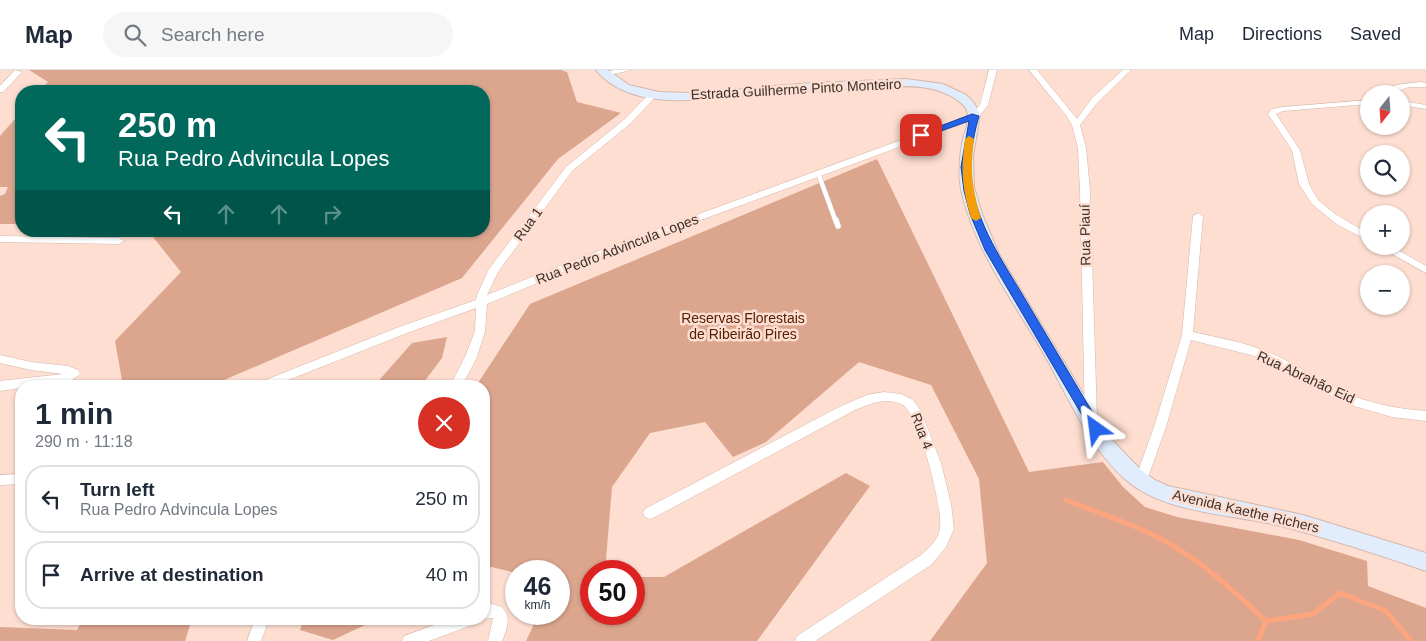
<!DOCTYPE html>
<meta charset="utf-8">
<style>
body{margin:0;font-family:Arial,sans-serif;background:#f6f6f7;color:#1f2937;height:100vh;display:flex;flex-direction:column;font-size:19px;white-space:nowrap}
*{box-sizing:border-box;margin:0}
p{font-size:16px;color:#747a83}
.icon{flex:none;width:28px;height:28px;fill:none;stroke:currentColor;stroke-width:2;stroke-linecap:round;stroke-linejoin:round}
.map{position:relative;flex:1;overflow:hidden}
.details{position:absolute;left:15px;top:310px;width:475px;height:245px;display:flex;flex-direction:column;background:#fff;border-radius:20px;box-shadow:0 1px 4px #0004}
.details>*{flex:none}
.top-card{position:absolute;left:15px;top:15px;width:475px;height:152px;border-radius:20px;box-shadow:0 1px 4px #0004;background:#00695c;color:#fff;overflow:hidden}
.needle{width:32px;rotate:197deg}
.buttons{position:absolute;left:1360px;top:15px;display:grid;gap:10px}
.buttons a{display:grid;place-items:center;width:50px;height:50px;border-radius:50%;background:#fff;box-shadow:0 1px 4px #0004;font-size:25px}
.speed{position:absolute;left:505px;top:490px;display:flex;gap:10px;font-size:25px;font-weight:700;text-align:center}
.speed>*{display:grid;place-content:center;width:65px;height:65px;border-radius:50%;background:#fff;box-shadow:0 1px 4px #0004;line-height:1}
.speed small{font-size:12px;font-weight:400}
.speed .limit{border:8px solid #d22;background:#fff;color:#111}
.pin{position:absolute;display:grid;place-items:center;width:42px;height:42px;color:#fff;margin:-21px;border-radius:10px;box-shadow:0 2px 8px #0006}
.me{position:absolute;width:55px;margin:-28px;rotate:329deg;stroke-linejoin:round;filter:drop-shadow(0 0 4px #0008)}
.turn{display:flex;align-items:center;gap:18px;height:105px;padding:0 20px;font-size:22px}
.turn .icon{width:65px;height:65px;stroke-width:2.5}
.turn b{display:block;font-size:35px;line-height:42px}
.lanes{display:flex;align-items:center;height:48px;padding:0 20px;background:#0003;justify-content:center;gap:25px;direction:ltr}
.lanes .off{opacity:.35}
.round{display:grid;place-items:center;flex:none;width:52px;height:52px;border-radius:26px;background:#f6f6f7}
.head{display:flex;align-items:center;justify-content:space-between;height:85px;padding:0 20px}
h1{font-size:30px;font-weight:700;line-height:38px}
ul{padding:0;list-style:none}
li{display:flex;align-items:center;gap:15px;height:68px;margin:0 10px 8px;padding:0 10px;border:2px solid #e0e1e3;border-radius:20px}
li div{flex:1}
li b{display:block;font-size:19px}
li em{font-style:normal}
header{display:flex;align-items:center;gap:30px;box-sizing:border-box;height:70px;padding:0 25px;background:#fff;border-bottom:1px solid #e0e1e3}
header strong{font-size:24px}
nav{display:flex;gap:28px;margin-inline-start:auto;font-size:18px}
.search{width:350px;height:45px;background:#f6f6f7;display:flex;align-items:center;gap:12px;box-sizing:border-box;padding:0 18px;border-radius:28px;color:#747a83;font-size:19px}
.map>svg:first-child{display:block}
.green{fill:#dba58e}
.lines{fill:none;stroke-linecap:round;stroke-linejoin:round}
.stream{stroke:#fda57f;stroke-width:5}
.lane-far1-casing{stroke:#d5b7aa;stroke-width:5.5}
.lane-casing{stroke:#d5b7aa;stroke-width:7}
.street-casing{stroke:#d5b7aa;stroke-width:1}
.secondary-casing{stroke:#d5b7aa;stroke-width:2}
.lane-far1{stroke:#fff;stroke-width:4.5}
.lane{stroke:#fff;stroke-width:5.5}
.street{fill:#fff;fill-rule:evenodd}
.secondary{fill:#e1edfd;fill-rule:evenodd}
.route{fill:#2563eb;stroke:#184099}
.slow{fill:#f59e0b}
.labels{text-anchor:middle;stroke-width:5;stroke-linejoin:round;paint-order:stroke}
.street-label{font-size:14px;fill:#3b302b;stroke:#feded1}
.park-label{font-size:14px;fill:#552003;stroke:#feded1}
</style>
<header>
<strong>Map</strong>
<div class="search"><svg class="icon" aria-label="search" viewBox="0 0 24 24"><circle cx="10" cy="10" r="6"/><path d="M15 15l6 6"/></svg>Search here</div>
<nav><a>Map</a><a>Directions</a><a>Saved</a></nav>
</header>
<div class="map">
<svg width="1426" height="571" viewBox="0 0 1426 571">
<rect width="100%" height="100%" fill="#feded1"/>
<g class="green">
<polygon points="29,0 561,0 567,2 577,32 621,43 558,89 462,208 210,316 123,316 115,271 181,202 153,167 118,161 484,161 484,21 40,21 48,12"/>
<polygon points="21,42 21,154 0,154 0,126 5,124 8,117 0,117 0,66"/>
<polygon points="877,89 1029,402 1103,392 1123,417 1145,437 1177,447 1299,470 1367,491 1368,516 1426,538 1426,571 930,571 987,493 979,409 931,315 859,292 766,372 733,387 705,352 650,363 612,417 605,501 591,501 591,544 634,544 634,507 664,507 846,403 870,416 757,571 526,571 536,550 535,544 559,544 559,501 516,501 516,503 487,496 484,497 484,316 476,316 530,234"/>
<polygon points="447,267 442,288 421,316 374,316 412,273"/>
<polygon points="83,549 192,549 185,571 0,571 0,557 77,560"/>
<polygon points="304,549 378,549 333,570 300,560"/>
</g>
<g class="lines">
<g class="stream">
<path d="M1066,430C1098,443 1131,453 1161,469C1201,490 1234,521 1266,551L1313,544L1340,523L1386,541L1411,571"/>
<polyline points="1258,571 1266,551"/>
</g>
<defs>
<polyline id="lane-far1" points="818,103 836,152"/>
<polyline id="lane" points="836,150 838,156"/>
<g id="street">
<polygon points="15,0 22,2 3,22 0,22 0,16"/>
<polygon points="614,0 631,0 605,6 601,4"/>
<polygon points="989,0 997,0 988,35 978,48 595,189 487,234 485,261 477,287 462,316 450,316 465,287 475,261 476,238 407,263 273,316 256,316 258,313 399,257 476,230 477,225 489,199 566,97 625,49 651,22 658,24 631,53 572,101 498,202 487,225 587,185 972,44 980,35"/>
<polygon points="1029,0 1037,0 1077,49 1092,28 1123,0 1131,0 1098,32 1080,55 1086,78 1090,121 1097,350 1095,353 1091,355 1087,353 1085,350 1080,121 1078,78 1072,55 1066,45"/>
<polygon points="1420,12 1426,13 1426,17 1409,17 1389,24 1379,24 1396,15"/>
<polygon points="1369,30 1369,34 1283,41 1276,44 1300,80 1309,114 1318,130 1335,144 1369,164 1369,171 1338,155 1312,134 1299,114 1292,80 1268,44 1272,39 1283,37"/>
<polygon points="1401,31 1426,35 1426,39 1401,35"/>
<path d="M1198,143L1203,146L1193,262C1219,268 1245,272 1270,283C1295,293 1317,309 1341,321C1368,333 1397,339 1426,341V351L1392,347L1354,336L1333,327L1255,286L1191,270L1166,357L1147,410L1146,414L1141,415L1136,414L1135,410L1154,357L1182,265L1193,146Z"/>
<polygon points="0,166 119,168 124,171 119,174 0,172"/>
<polygon points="1378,176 1391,176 1426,196 1426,203"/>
<path d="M0,285L31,292L68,296L78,300L80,303C71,317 37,316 21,316V318L0,321V311L63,304L31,300L0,293Z"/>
<path d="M884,322L901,324L913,330L921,341L941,393L951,434L954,459L946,477L931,495L815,571H795L797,566L921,485C929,478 939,469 940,458C943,437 919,345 903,335C888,326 869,334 855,340L655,447L650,449L645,447L643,443L645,439L839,337L867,325Z"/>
<polygon points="21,404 21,414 0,415 0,405"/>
<path d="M492,534L502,537C512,547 507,559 502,571H488L493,548L481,549H484V536Z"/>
<polygon points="255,549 269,549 261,571 247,571"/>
<polygon points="451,549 477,549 475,554 429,571 402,571 404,566"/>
</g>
<path id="secondary" d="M596,0H608L629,15L659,22L690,23L812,13L906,9L943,14L966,25L974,33L980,44L973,86L974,117L982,144L999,184L1087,330L1114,372L1141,400L1155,410L1168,416L1303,445L1426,483V501C1378,484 1330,469 1281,456C1233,444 1165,444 1126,410C1087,376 1067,323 1041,279C1012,229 976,181 962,124C958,108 959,91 962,74C963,64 971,51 967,41C966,36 960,32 956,29C931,13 902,16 874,17C839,19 803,21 767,23C716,27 634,46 596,0Z"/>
</defs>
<use href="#lane-far1" class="lane-far1-casing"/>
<use href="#lane" class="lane-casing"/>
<use href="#street" class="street-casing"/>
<use href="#secondary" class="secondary-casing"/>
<use href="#lane-far1" class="lane-far1"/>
<use href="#lane" class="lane"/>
<use href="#street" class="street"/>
<use href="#secondary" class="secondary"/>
</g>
<path class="route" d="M972,44L979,46C972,70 968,96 973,121C981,162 1007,198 1028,234C1052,274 1076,315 1100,355L1102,359L1100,362H1092L985,180L970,144L964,121L961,97L969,51L924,67L917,65Z"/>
<path class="slow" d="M969,66L974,69C970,101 972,117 981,148L976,151L971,148C962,117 961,101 965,69Z"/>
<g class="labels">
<g class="street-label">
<text transform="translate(796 19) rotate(-3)" y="5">Estrada Guilherme Pinto Monteiro</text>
<text transform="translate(528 154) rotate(-54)" y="5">Rua 1</text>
<text transform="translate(1085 165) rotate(-91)" y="5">Rua Piauí</text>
<text transform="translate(617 179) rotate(-21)" y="5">Rua Pedro Advincula Lopes</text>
<text transform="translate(1306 307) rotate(25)" y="5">Rua Abrahão Eid</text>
<text transform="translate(922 361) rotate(69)" y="5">Rua 4</text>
<text transform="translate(1246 441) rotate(13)" y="5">Avenida Kaethe Richers</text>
</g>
<g class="park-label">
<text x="743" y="253">Reservas Florestais<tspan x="743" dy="16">de Ribeirão Pires</tspan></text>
</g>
</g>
</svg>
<div class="buttons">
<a><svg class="needle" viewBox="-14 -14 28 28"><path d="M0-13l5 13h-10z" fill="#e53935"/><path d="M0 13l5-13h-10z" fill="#747a83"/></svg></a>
<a><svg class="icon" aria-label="search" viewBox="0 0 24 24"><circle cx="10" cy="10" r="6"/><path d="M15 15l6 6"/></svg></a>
<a>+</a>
<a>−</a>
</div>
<div class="speed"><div>46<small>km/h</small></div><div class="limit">50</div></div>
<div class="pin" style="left:921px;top:65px;background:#d93025"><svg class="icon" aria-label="arrive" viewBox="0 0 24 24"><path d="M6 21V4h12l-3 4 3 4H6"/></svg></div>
<svg class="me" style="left:1096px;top:359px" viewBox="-20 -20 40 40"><path d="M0-17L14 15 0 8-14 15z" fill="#2563eb" stroke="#fff" stroke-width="4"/></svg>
<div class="top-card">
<div class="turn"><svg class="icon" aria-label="left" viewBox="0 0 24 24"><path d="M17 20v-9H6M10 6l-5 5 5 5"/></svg><div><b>250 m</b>Rua Pedro Advincula Lopes</div></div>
<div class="lanes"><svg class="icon" aria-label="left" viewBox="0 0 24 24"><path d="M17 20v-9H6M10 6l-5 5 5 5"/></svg><svg class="icon off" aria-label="ahead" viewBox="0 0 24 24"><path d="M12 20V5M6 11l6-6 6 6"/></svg><svg class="icon off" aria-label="ahead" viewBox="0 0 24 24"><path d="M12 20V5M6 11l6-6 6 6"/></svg><svg class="icon off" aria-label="right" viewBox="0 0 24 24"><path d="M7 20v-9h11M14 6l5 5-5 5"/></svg></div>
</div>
<section class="details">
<div class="head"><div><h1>1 min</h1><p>290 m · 11:18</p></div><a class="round" style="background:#d93025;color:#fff"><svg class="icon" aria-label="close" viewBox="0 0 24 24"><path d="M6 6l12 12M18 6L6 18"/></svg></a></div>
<ul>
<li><svg class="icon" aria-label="left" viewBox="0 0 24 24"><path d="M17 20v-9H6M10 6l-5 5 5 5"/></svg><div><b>Turn left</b><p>Rua Pedro Advincula Lopes</p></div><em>250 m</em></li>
<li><svg class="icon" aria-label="arrive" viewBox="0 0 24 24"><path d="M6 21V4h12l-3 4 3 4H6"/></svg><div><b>Arrive at destination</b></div><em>40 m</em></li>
</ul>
</section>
</div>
